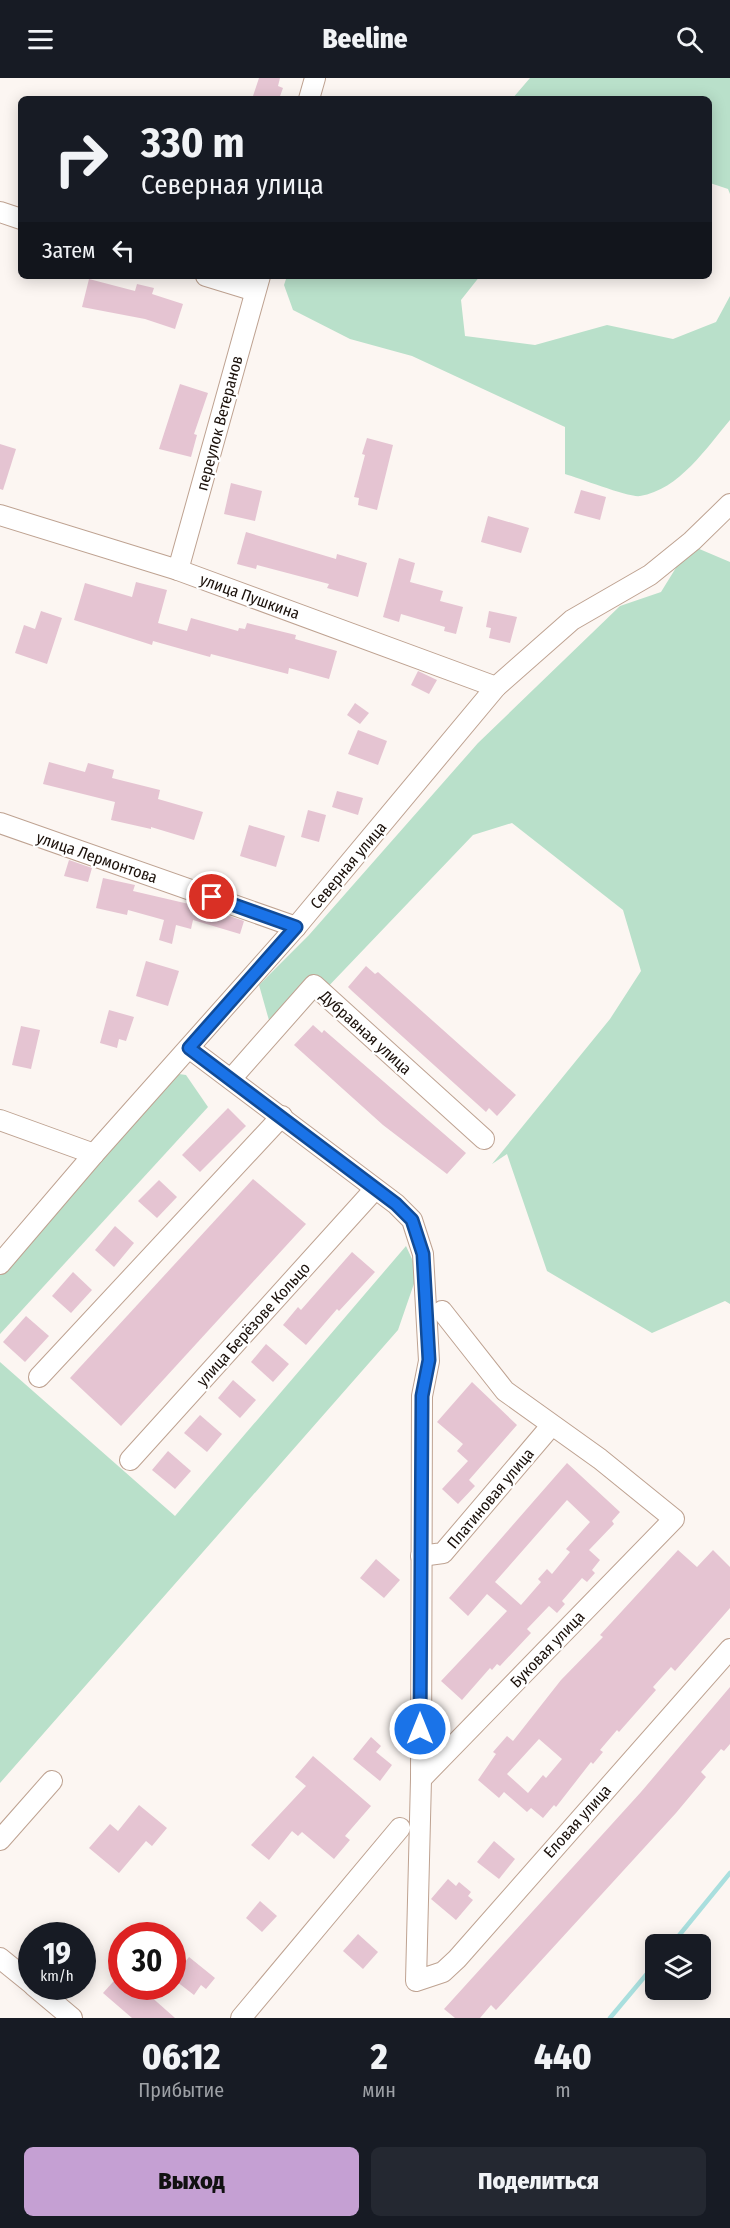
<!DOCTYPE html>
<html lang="ru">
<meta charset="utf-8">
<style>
body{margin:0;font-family:"Fira Sans Condensed",sans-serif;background:#242831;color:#f1f3f6;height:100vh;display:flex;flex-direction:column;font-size:22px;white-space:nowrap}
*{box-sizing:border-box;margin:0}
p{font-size:20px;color:#9ea1a6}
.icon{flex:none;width:33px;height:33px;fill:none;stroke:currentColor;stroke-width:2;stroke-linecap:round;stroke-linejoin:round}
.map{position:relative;height:1940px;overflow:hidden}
.sheet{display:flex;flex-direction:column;background:#171b24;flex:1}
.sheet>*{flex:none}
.guide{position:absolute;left:18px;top:18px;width:694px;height:183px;border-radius:9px;box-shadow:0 3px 15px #0003;background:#171b24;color:#f1f3f6;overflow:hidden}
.tools{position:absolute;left:645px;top:1856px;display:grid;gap:12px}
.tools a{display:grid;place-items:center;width:66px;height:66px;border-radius:9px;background:#171b24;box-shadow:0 3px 15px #0003;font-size:30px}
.speed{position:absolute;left:18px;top:1844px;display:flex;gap:12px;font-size:30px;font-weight:700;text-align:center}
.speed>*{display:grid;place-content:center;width:78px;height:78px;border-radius:50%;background:#171b24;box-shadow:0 3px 15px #0003;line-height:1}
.speed small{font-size:15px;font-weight:400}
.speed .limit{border:9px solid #d22;background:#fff;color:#111}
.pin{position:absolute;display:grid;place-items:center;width:51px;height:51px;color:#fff;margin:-26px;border:3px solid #fff;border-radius:50%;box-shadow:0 2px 6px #0007}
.me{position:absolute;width:66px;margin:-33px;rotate:0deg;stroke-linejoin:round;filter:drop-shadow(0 0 4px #0008)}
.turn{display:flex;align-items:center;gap:21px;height:126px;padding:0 24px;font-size:27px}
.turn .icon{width:78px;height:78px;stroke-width:2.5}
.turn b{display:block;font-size:42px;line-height:51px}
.then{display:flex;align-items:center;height:57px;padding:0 24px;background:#0003;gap:12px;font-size:22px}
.eta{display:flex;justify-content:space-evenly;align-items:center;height:102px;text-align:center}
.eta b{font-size:36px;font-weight:800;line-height:42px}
.cta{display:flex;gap:12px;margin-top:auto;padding:12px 24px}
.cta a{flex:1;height:69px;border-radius:9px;background:#c5a0d3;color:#111;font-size:24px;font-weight:800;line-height:69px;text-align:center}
.cta a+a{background:#242831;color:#f1f3f6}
header{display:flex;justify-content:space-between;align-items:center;height:78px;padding:0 24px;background:#171b24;font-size:27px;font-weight:800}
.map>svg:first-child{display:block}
.green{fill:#b9e0ca}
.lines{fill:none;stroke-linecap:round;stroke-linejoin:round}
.stream{stroke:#a9dfde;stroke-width:4.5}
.building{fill:#e5c4d2;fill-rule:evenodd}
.minor-casing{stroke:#bea291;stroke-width:22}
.minor{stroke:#fff;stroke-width:20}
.route-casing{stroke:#114b97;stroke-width:15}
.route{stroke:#1a73e8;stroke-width:10}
.labels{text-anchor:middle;stroke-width:4.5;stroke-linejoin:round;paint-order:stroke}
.street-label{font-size:16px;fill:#1a100a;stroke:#fff}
</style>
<header><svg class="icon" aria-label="menu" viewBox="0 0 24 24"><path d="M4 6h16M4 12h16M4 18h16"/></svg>Beeline<svg class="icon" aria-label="search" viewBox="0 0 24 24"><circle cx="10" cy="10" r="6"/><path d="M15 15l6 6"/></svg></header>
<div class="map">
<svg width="730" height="1940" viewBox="0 0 730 1940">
<rect width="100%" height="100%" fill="#fcf6f2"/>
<g class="green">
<polygon points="530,0 730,0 730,116 728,111 710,105 710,21 512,21"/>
<path d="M287,198H480L461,222L465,258L535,267L607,247L673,261L716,244L730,218V342C707,369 679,412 640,418C630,420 579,400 565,396V349L412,278L350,261L293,232L284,207Z"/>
<polygon points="697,470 730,484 730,1226 725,1223 652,1255 547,1193 507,1076 492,1086 610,941 641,893 623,832 512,745 473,757 301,937 274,960 259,907 309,857 478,665 620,528 661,514 682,480"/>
<polygon points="172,995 186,997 208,1029 0,1256 0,1191"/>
<polygon points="406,1168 418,1194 398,1252 0,1705 0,1284 175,1438"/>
</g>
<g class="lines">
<g class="stream">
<polyline points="672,1866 730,1795"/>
<polyline points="610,1940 656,1885"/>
</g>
</g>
<g class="building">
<polygon points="259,0 280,0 278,8 283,10 279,21 252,21"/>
<polygon points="89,201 135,213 137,206 154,210 152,216 183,226 175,251 145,241 82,229"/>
<polygon points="180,306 208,315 194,356 197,357 191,379 159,371"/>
<polygon points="367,360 393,367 377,432 358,427 359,420 354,419 365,377 362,376"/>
<polygon points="0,366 16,371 3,412 0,411"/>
<polygon points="231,405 262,413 255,443 224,436"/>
<polygon points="581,412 606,419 600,442 574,435"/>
<polygon points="488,438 529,450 521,475 481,464"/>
<polygon points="246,454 336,481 337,476 367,485 358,519 327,510 329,506 257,487 256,491 237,486"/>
<polygon points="399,480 415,485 410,504 443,513 440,523 463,529 456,556 444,553 445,549 401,536 399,544 383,539"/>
<polygon points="136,504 167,512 158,545 187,553 191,540 238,553 239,550 245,551 247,545 296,557 295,561 337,573 329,601 289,590 288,596 211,576 210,579 153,563 152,567 74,542 85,505 132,519"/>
<polygon points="41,533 62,540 47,586 15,575 24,547 35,551"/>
<polygon points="489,533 517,539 510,565 489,560 491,550 486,549"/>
<polygon points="418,593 437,602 429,616 411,607"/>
<polygon points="355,625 369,635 360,646 347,637"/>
<polygon points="358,652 387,663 378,687 348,676"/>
<polygon points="49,684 85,694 88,685 114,692 112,700 160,712 158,721 203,734 194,762 151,749 151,751 111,742 115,724 43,706"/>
<polygon points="337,713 363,720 358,737 332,729"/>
<polygon points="308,732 326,737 319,764 301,759"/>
<polygon points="249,747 285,758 276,789 240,778"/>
<polygon points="69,782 92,790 88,804 64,798"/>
<polygon points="103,800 135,807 133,813 206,830 244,843 240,856 193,842 191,851 176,847 172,866 159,862 164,842 128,832 127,837 96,830"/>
<polygon points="146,883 179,893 168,928 136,918"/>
<polygon points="366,888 375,896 378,894 516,1017 497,1038 489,1030 486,1034 352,913 348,909"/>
<polygon points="109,932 134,939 126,963 119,961 117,970 100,965"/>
<polygon points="313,947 322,955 324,952 466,1075 447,1096 383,1047 294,967"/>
<polygon points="21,948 40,952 31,991 12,987"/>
<polygon points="228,1030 246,1048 200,1094 182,1077"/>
<polygon points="253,1101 306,1146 121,1348 70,1300"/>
<polygon points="159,1102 177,1119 157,1140 138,1123"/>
<polygon points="115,1148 134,1165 114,1189 95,1172"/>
<polygon points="352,1174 375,1194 339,1233 337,1231 306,1267 283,1247 298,1229 301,1232"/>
<polygon points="73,1194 92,1212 71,1235 52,1218"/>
<polygon points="26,1238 49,1258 25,1284 3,1264"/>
<polygon points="266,1266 289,1286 273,1304 251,1284"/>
<polygon points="233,1302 256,1322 240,1340 218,1320"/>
<polygon points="472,1304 517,1347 469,1402 475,1408 458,1426 442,1411 468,1383 457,1373 463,1366 437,1344"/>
<polygon points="200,1337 222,1356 207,1374 184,1355"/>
<polygon points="168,1373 191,1393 175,1411 152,1392"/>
<path d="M567,1385L620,1434L612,1443L614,1446L589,1472L600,1482L592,1492L595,1495L587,1504L582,1500L562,1523L565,1526L557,1535L549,1528L527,1551L531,1555L500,1588L497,1586L492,1592L490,1590L462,1622L441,1603L507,1533L487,1516L468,1538L449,1520ZM567,1422L590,1444L566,1471L570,1474L552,1496L547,1491L538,1501L541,1504L521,1527L495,1504Z"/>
<path d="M678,1472L697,1489L713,1472L730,1489V1530L675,1593L671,1589L653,1609L656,1612L619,1654L617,1652L600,1672L603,1674L593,1686L591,1684L556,1729L554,1727L543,1740L531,1730L527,1734L504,1714L499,1720L478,1702L496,1676L493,1674L507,1658L513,1663L561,1602L603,1559L600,1557ZM539,1661L562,1681L546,1700L543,1697L528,1715L507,1696Z"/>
<polygon points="376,1481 400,1502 384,1520 360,1500"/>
<polygon points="730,1609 730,1666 724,1673 721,1671 701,1694 706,1699 676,1735 496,1932 491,1927 480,1940 455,1940 444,1931 641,1714"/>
<polygon points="371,1659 381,1668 376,1674 392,1687 380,1703 353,1681"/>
<polygon points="313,1678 371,1728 345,1758 350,1762 334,1781 302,1754 298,1758 292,1753 269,1782 251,1767 306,1708 295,1699"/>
<polygon points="139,1727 167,1750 152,1768 146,1763 119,1795 89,1770 110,1746 118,1753"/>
<polygon points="494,1763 515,1781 499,1801 477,1784"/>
<polygon points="448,1801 456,1808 459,1804 471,1814 468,1818 473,1822 456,1842 431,1821"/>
<polygon points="260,1823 277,1838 262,1854 246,1840"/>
<polygon points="358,1856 378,1874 363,1891 343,1873"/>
<polygon points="189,1879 215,1900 206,1911 201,1907 194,1917 172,1900"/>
<polygon points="122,1894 122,1908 139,1908 175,1940 132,1940 103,1915"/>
</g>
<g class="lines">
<defs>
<g id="minor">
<polyline points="309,21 315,0"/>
<polyline points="0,134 21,141"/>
<polyline points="206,198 255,213"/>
<polyline points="0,437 178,492 496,609"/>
<polyline points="178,492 260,198"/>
<polyline points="0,745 296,849"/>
<polyline points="189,970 396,1126 412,1142 423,1176 429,1283 422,1318 421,1701 416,1903 443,1894 457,1881 730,1571"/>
<polyline points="231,1001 314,907 484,1061"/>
<polyline points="0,1042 94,1076"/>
<polyline points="0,1186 94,1076 296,849 496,609 572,542 650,497 692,463 730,426"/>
<polyline points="39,1299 282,1038"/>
<polyline points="130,1382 375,1111"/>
<polyline points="421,1478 443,1475 551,1348"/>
<polyline points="421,1701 674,1441 600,1381 505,1313 442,1233"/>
<polyline points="0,1762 52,1703"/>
<polyline points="0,1880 32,1906"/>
<polyline points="34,1908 72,1940"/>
<polyline points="241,1940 400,1750"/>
</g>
</defs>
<use href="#minor" class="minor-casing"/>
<use href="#minor" class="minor"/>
</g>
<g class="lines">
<defs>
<polyline id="route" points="212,819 296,849 189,970 396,1126 412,1142 423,1176 429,1282 422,1318 420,1651"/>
</defs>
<use href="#route" class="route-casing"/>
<use href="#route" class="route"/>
</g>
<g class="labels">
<g class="street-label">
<text transform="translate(219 345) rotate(-75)" y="6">переулок Ветеранов</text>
<text transform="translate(250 518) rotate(20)" y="6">улица Пушкина</text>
<text transform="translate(97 779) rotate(19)" y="6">улица Лермонтова</text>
<text transform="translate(348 787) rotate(-50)" y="6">Северная улица</text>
<text transform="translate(366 954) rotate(42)" y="6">Дубравная улица</text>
<text transform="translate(253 1246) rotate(-48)" y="6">улица Берёзове Кольцо</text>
<text transform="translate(490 1420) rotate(-50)" y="6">Платиновая улица</text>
<text transform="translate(547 1571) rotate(-46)" y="6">Буковая улица</text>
<text transform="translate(577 1743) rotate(-48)" y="6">Еловая улица</text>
</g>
</g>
</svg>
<div class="tools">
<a><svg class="icon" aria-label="layers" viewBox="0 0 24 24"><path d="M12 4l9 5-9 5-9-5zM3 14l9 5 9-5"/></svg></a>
</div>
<div class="speed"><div>19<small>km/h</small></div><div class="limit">30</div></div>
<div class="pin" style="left:212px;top:819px;background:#d93025"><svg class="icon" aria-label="arrive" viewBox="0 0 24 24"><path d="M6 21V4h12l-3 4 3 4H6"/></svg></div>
<svg class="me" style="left:420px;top:1651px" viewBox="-20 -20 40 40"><circle r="17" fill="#1a73e8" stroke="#fff" stroke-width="3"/><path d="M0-11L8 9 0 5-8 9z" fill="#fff"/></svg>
<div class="guide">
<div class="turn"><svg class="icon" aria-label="right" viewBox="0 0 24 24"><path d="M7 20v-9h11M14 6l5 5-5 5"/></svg><div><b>330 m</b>Северная улица</div></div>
<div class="then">Затем<svg class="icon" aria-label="left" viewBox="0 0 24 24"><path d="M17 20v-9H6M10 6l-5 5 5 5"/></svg></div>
</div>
</div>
<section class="sheet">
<div class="eta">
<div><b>06:12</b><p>Прибытие</p></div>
<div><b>2</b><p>мин</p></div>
<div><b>440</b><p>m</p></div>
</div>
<div class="cta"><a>Выход</a><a>Поделиться</a></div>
</section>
